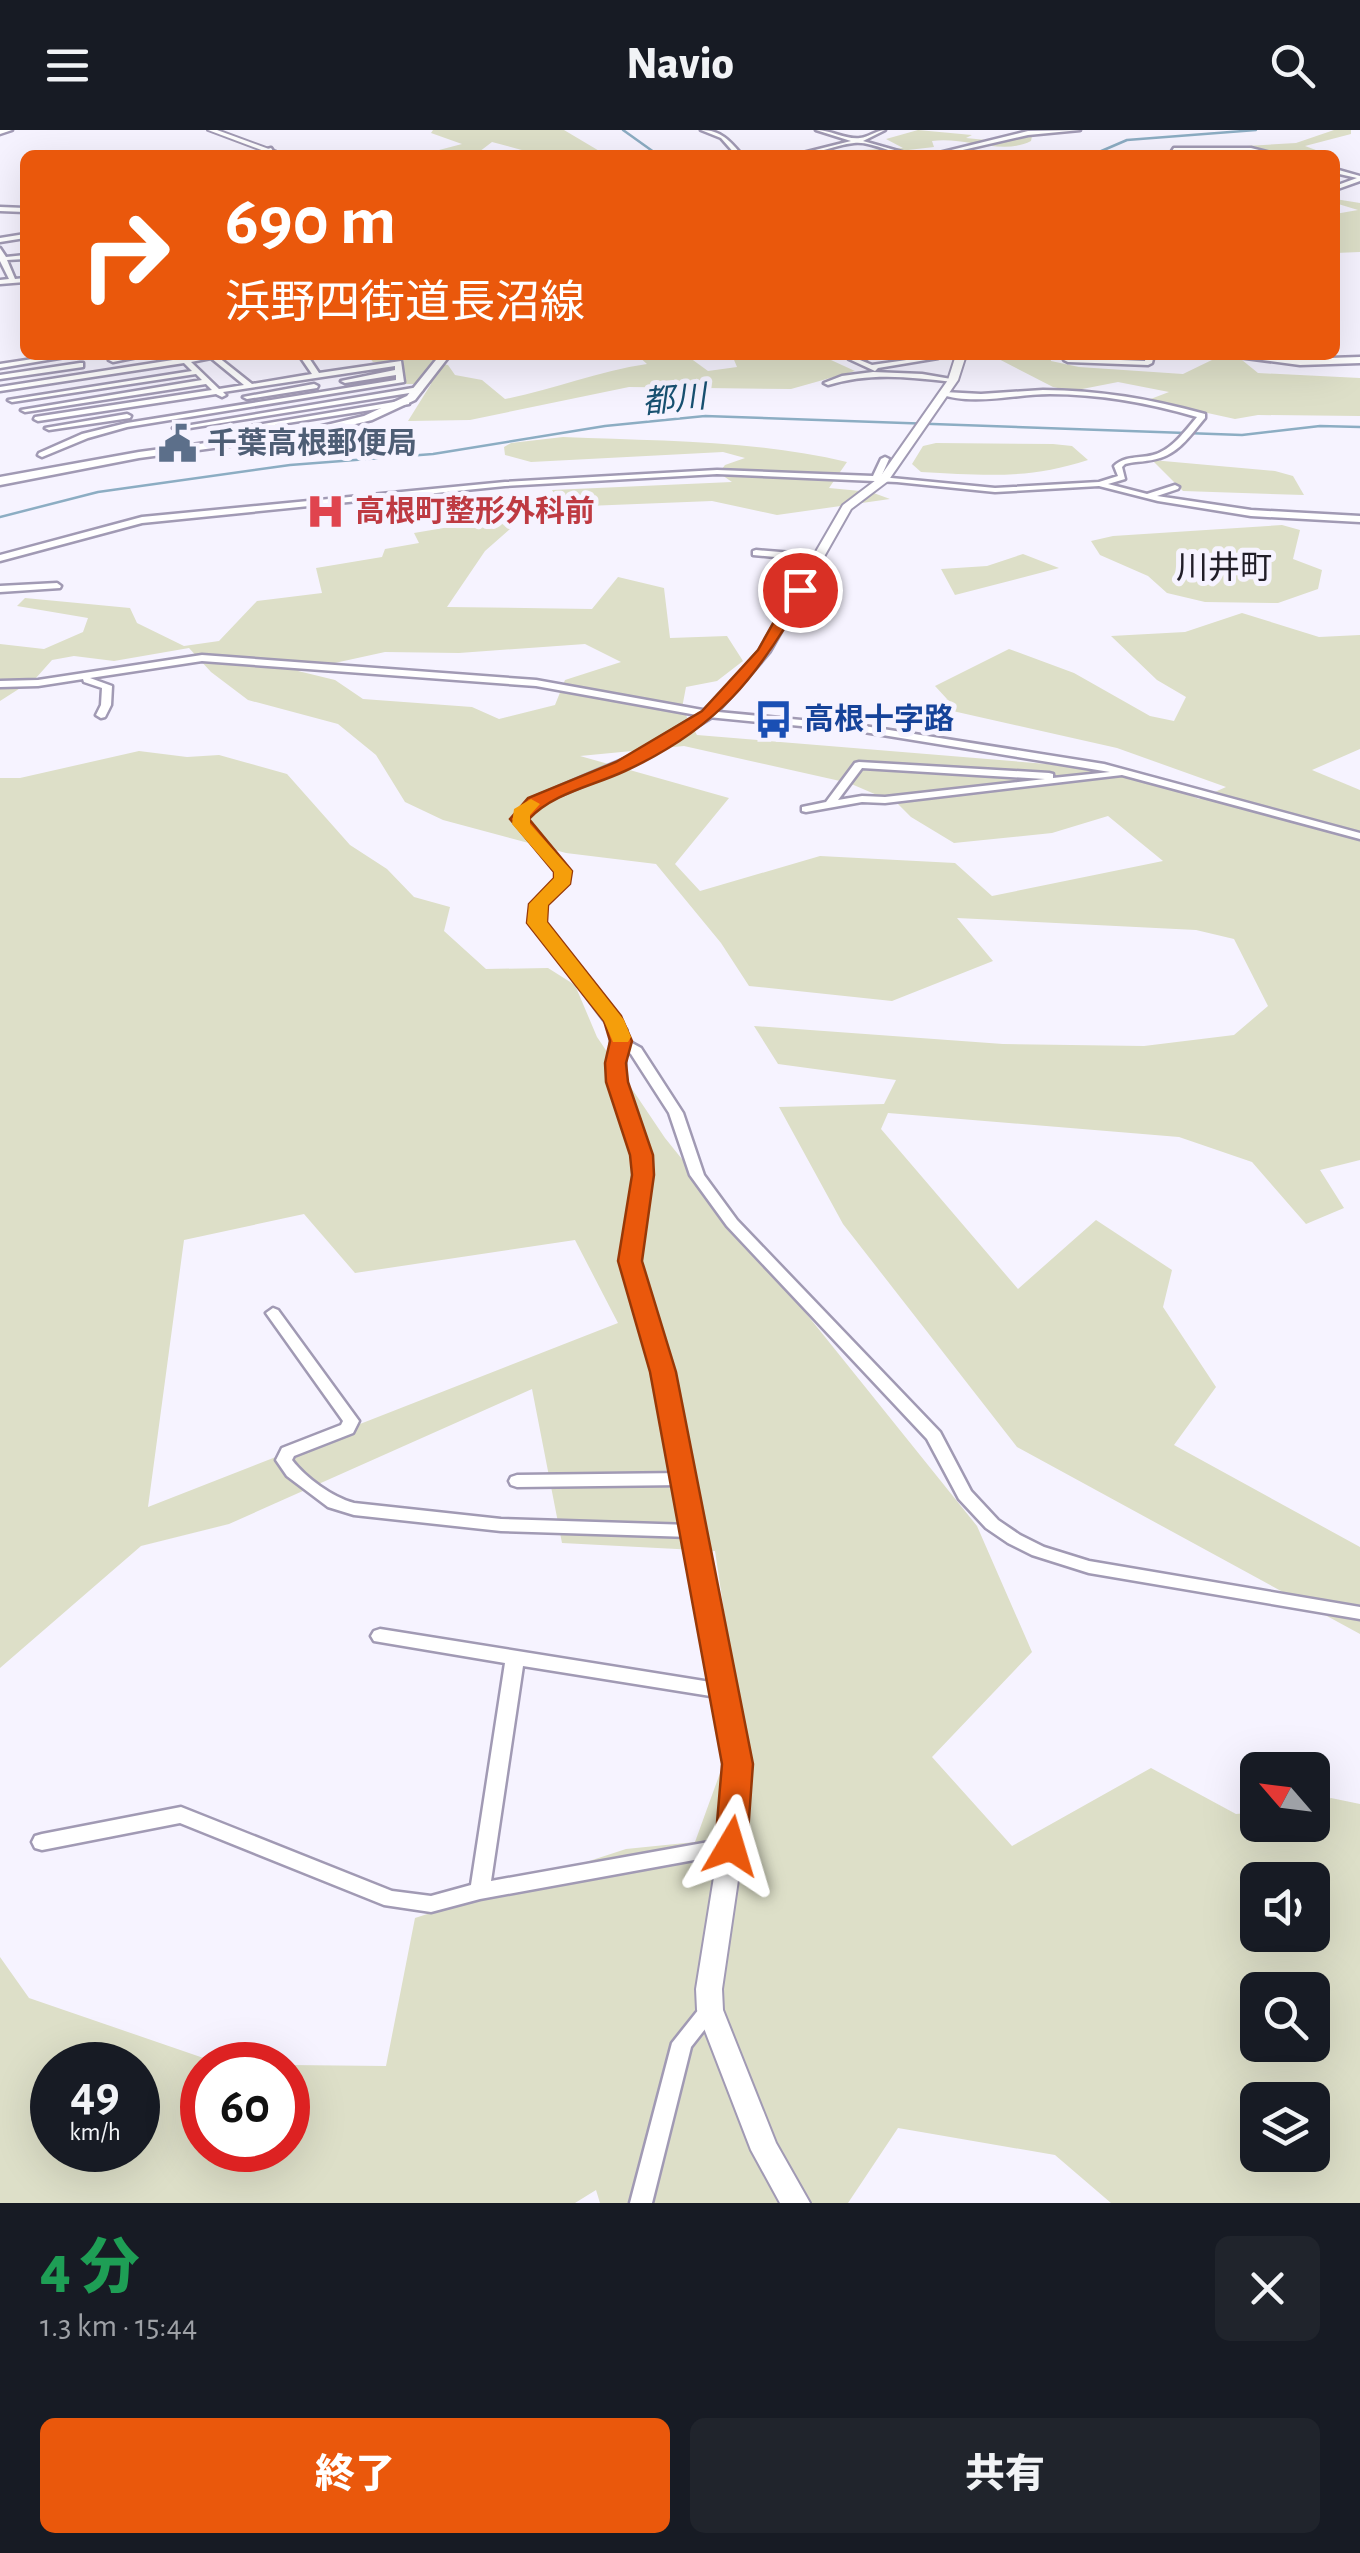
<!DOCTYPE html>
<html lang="ja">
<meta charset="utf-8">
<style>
body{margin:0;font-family:"Alegreya Sans","Noto Sans JP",sans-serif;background:#20242c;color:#f1f3f6;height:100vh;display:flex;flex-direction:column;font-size:38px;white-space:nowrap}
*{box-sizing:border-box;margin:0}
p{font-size:32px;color:#9ea1a6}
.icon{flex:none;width:55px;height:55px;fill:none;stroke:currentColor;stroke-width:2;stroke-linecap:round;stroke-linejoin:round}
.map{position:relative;height:2073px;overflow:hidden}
.details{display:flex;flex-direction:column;background:#171b24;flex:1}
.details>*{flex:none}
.banner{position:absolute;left:20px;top:20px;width:1320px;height:210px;border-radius:15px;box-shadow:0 10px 40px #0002;background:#ea580c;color:#fff;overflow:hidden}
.needle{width:65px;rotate:298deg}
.tools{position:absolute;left:1240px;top:1622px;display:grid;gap:20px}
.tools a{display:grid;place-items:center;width:90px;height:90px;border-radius:15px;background:#171b24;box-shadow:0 10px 40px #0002;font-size:50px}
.speed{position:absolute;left:30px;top:1912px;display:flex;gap:20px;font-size:50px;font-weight:700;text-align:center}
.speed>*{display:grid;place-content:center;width:130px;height:130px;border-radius:50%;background:#171b24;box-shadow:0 10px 40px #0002;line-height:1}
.speed small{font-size:25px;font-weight:400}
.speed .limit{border:15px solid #d22;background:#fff;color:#111}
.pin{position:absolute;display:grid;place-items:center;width:85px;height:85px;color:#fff;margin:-42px;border:5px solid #fff;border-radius:50%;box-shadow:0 2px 10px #0007}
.me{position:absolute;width:110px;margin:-55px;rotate:7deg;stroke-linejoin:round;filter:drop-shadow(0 0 8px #0008)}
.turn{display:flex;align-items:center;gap:35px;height:210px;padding:0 40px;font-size:45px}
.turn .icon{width:130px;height:130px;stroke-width:2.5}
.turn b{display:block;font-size:70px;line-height:85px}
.round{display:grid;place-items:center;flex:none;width:105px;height:105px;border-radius:15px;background:#20242c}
.headline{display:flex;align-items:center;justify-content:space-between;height:170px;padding:0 40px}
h1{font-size:60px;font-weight:800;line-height:75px;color:#1e9e55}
.action{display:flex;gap:20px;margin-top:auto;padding:20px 40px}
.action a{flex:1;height:115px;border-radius:15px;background:#ea580c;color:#fff;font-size:40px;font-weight:800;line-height:115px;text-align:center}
.action a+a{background:#20242c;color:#f1f3f6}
header{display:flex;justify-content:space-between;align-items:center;height:130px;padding:0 40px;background:#171b24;font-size:45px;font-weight:800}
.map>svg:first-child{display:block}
.green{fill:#dddfc8;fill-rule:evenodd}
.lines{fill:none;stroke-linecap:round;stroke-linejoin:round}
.stream{stroke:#8cadc3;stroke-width:2.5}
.minor-casing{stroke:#a19ab4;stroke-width:5}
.major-casing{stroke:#a19ab4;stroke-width:4}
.highway-casing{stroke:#a19ab4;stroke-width:5}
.minor{fill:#fff;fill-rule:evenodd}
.major{fill:#fff;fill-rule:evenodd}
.highway{fill:#fff;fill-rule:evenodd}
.route{fill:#ea580c;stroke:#983908;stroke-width:2.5}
.slow{fill:#f59e0b}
.labels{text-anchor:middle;stroke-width:10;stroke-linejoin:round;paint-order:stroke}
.far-service-label{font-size:30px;font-weight:bold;fill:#4e5e75;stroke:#f6f3ff;text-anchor:start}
.far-health-label{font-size:30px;font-weight:bold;fill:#be3a42;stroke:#f6f3ff;text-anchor:start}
.far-transit-label{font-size:30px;font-weight:bold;fill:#164399;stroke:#f6f3ff;text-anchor:start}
.far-water-label{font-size:32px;font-style:italic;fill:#185171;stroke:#f6f3ff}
.far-neighbourhood-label{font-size:32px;fill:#211e28;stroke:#f6f3ff}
</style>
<header><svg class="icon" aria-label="menu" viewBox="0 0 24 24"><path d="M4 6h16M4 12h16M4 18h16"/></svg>Navio<svg class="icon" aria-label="search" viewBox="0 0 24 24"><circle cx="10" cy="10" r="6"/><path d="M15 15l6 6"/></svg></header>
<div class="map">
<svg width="1360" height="2073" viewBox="0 0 1360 2073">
<rect width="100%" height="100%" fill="#f6f3ff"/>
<g class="green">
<polygon points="433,0 564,0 601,22 518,25 529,22 492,12 475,25 420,25 462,14 431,3"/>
<path d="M918,0L972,5L966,8L996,11L1022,1L1032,6L1031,11C1002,26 964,6 932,11L934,17L908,20L918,25H833L822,22L903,18L886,9Z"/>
<polygon points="1334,0 1351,0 1351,4 1305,16 1324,23 1202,25 1195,19 1296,13"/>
<polygon points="1335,69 1360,73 1360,122 1335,123 1335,84 1358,80 1335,73"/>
<path d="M367,225H437L432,232L448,235L455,245L482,250L505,269C553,260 598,241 647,234L637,225H686L708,241L737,237L732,225H820L855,241L791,259L629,257L470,290L408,291L431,254H402V233L373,232Z"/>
<polygon points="991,225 1051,225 1051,231 1079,237 1183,244 1216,228 1242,230 1258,243 1360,248 1360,286 1258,285 1235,289 1148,270 1169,262 1118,252 1072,261 1053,257"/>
<path d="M563,307C658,311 754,310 847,332L829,358L871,362L890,369L777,385L712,371L562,377L552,360L732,352L719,343L725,335L745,328L723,322L531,332L505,325L504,317L511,313Z"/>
<path d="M936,313L1053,314L1072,316L1088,330C1027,350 983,345 921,342L912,334L923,316Z"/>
<polygon points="1152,330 1275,341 1293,346 1304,365 1183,361"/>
<path d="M527,384L485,421L447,477L592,479L618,447L664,458L670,508L727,506L743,531L717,551L686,557L682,578L697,605L1047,634L1152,649L1199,669L1226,657L1117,618L935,577L947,569L935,556L1009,519L1074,543L1150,586L1174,591L1186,567L1157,550L1111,506L1185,502L1242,483L1319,507L1360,505V619L1312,640L1360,660V1030L1320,1040L1344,1078L1306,1094L1252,1032L1179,1007L888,983L881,999L1018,1159L1096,1090L1172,1140L1163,1177L1216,1257L1174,1315L1360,1417V1504L1017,1317L843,1094L779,977L884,974L896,950L778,934L754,896L1003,914L1144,916L1234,905L1268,876L1234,809L1196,800L957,788L993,831L892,871L749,856L721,813L656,734L566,723L443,690L405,672L376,625L338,594L248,570L211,542L189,518L114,531L74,526L52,530L36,548L0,571V514L44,519L83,502L88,488L17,476L25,468L130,478L137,493L184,516L219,511L257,471L322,463L316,438L382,427L385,419L419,413L414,403ZM585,514L621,532L565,550L555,575L499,589L472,577L363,569L335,550L298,541L385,522L459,523ZM684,616L849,653L898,674L911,687L954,713L1052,703L1108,686L1163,731L992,766L955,733L820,726L700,761L675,734L729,668L580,626Z"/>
<polygon points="1282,395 1300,400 1293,429 1322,440 1318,459 1278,473 1205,472 1167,463 1148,446 1100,425 1091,411 1113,406"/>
<polygon points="1023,424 1059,438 955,465 941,439 987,436"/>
<path d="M139,621L187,627L219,625L287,644L350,715L387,739L414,767L450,777L444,801L486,839L548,838L575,855L597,907L665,1008L977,1396L1032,1522L932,1627L1012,1716L1151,1638L1236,1684L1257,1682L1258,1695H1312L1313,1675L1331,1668L1360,1674V2073H1111L1055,2025L898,1998L848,2073H600L596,2060L575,2073H0V1827L29,1868L221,1934L268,1935H202V2020H288V1935L386,1936L415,1788L626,1719L695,1712L740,1588L715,1421L562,1413L532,1259L229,1394L141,1416L0,1538V648H20ZM304,1084L355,1143L575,1110L618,1193L148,1377L184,1110ZM1258,1750H1312V1805H1258ZM1258,1860H1312V1915H1258ZM52,1935H138V2020H52ZM1258,1970H1312V2025H1258Z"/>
</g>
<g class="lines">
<g class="stream">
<polyline points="623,0 658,25"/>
<polyline points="1092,25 1127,10 1256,0"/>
<polyline points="0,387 98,362 290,335 433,324 605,296 705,286 1242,305 1320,296 1360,297"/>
</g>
<defs>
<g id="minor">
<polygon points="0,0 12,0 0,4"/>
<path d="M701,0C721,0 730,11 742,25H736L721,8Z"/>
<path d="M816,0C830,0 847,10 860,8C869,7 875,1 885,0L863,11L912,25C892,25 873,11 854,13C834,15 816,25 795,25L851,11Z"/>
<polygon points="1080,0 1028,5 941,25 931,25 1028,1"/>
<polygon points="271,18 273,21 250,25 251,24"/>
<polygon points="1174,18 1251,18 1279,25 1251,22 1172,21"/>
<polygon points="1335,39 1360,46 1360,51 1335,60 1335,56 1357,48 1335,43"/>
<polygon points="0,77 25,78 25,82 0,81"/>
<polygon points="25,104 25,108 0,112 0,108"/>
<polygon points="0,118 6,127 25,125 25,129 7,130 15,149 25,148 25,152 0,154 0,150 9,149 0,131"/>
<polygon points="59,225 77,225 0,238 0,234"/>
<polygon points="130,225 147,225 113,232 109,230"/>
<path d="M205,225H223L218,227L252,254L312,244L299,225H307L319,243L401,231L404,252L127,297L88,308L42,327L38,325L39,323L82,304L127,293L396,250V245L345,253L341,251L395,240V236L223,262L226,265L222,267L216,264L38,291L34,289L35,287L212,260L206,254L25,282L21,280L202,250L196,244L12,272L8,270L192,241L184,233L0,261V257ZM211,228L244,255L219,259L191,232Z"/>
<polygon points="862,225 877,225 860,230 872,235 934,226 938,228 878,238 875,241 849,229"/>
<polygon points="1066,225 1074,225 1072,228 1145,231 1146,225 1154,225 1152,233 1148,235 1068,232 1064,230"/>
<polygon points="80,233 83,233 83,237 0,249 0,245"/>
<path d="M873,242L922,244L957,250L953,252C910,247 870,242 828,255L824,253L842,246Z"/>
<polygon points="314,254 318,256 317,258 247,269 243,267"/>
<polygon points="419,257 423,259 422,261 177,300 173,298"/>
<path d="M1043,260C1099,260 1151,269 1205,284V288C1192,303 1180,322 1160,328C1148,332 1137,331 1125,334L1122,337L1125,349L1108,354L1147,364L1175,355L1179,357L1178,359L1157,366L1251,380L1360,386V392L1251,386L1158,371L1099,356L995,362L897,352L717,344L505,356L142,393L0,431V425L142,387L505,352L717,340L873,346L881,329L885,327L889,329L881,347L995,358L1099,352L1118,346L1114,336C1126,325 1138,329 1153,325C1172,320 1185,301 1197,287C1149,273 1100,264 1050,264C1015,264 973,276 940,264L944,262L981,264Z"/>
<polygon points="406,270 409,270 409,274 237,301 233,299"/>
<polygon points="127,284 131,286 130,288 49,300 45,298"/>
<polygon points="756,420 817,425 821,428 817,431 753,425 753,421"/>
<polygon points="57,453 61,456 60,458 0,462 0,456"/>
<path d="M202,525L536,550L708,581L864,596L1104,634L1360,703V709L1122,645L885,673L862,672L806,682L802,681V677L826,672L855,633L859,632L1049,643L1053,644V648L1110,642L864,602L708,587L536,556L202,531L90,548L112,556L111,575L105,587L101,588L96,585L101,575L102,558L84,552L83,549L38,556L0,557V551L38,550ZM862,638L1045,649L885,667L862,666L838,670Z"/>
<polygon points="621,907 641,918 683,983 704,1045 737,1090 940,1302 971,1361 998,1390 1020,1405 1044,1417 1089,1431 1360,1477 1360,1489 1089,1443 1032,1425 1008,1413 986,1398 959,1369 927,1309 727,1096 690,1045 669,983 631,924 615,911"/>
<path d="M273,1178L278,1180L359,1291L353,1303L294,1326L292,1330C306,1348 332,1367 354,1373L501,1389L691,1395L697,1397L699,1401L697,1405L691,1407L501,1401L354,1385L328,1377L287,1346L276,1330L282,1318L341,1295L343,1291L266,1183Z"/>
<polygon points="683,1343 689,1345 691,1349 689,1353 683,1355 517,1357 511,1355 509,1351 511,1347 517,1345"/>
<polygon points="380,1499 723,1554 729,1556 732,1561 729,1566 723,1568 523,1536 491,1751 731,1708 738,1710 741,1716 738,1722 480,1769 431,1782 384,1775 180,1693 42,1720 35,1718 32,1712 35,1706 42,1704 181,1677 392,1761 431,1766 471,1755 505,1533 374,1511 371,1506 374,1501"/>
<polygon points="710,1871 717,1874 720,1880 691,1917 652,2073 630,2073 672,1913 703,1874"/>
</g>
<g id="major">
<polygon points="208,0 217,0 285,25 275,25"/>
<polygon points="956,225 966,225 958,250 888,351 851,379 770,522 736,562 713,587 640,632 539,675 526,689 570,741 568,753 545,775 544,793 627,900 625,952 650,1025 652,1045 639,1131 673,1242 749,1634 743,1716 722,1859 723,1880 776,2013 810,2073 780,2073 751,2020 697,1880 696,1859 719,1716 725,1634 653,1242 621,1131 634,1045 632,1025 609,952 611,900 530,793 531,774 556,749 556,742 512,689 529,669 630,626 703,581 728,556 759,520 843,375 880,347 948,250"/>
</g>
<g id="highway">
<polygon points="440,225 450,225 415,270 372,290 310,305 139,328 0,355 0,347 139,322 310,299 364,286 407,266"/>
<polygon points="1223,225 1300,229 1360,227 1360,233 1300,235"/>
</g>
</defs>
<use href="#minor" class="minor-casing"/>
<use href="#major" class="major-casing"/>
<use href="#highway" class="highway-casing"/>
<use href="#minor" class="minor"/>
<use href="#major" class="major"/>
<use href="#highway" class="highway"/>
</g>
<path class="route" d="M794,456L807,460C759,546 717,599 625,641C593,656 553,663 529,689L572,741L570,754L548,775L547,792L621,886L632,911L626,933L628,952L653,1025L654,1045L642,1131L676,1242L753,1634L747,1716L742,1725L731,1729L719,1725L715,1716L722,1634L650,1242L618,1131L632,1045L630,1025L606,952L605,933L610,911L604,891L527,793L529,774L554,748V742L510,689L528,668L616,632L702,581L758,520Z"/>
<polygon class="slow" points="531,669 540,674 530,685 530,694 572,741 570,754 548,775 547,792 624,890 631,907 628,912 613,912 604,891 527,793 529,774 554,748 554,742 512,694 514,679"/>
<defs>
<symbol id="civic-bare" viewBox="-9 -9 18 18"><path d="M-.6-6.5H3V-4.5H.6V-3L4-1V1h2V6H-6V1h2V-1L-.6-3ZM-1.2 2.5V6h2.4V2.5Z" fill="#5c6f8a" stroke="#f6f3ff" stroke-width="2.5" paint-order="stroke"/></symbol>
<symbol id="hospital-bare" viewBox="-9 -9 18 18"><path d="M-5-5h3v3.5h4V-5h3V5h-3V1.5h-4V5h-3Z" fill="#e0444e" stroke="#f6f3ff" stroke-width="2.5" paint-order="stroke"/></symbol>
<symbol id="bus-bare" viewBox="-9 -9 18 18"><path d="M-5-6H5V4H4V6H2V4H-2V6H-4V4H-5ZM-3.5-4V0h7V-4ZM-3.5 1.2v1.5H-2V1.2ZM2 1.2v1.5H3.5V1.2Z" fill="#1a4fb4" stroke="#f6f3ff" stroke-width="2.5" paint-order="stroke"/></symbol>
</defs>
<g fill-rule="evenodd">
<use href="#civic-bare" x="150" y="286" width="55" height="55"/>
<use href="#hospital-bare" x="298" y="354" width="55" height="55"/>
<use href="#bus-bare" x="746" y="562" width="55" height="55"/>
</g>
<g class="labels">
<g class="far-service-label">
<text x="207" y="323">千葉高根郵便局</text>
</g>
<g class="far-health-label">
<text x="355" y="391">高根町整形外科前</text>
</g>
<g class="far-transit-label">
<text x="804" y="599">高根十字路</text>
</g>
<g class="far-water-label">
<text transform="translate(674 269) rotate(-6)" y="11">都川</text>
</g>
<g class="far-neighbourhood-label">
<text x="1224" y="448">川井町</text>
</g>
</g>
</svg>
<div class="tools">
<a><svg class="needle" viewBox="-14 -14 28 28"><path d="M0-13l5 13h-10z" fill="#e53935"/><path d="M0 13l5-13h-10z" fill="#9ea1a6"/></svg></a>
<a><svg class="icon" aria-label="sound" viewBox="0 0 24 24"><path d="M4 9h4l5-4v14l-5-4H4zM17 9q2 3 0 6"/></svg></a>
<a><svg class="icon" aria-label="search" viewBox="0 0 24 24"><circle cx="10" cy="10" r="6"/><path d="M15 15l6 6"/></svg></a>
<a><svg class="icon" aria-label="layers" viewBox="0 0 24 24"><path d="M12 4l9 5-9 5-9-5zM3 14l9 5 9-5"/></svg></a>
</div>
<div class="speed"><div>49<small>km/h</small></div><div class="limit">60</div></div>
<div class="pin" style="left:800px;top:460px;background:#d93025"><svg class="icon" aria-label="arrive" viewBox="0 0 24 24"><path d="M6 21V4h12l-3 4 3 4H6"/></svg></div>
<svg class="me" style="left:731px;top:1716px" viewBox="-20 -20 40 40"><path d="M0-17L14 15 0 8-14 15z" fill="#ea580c" stroke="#fff" stroke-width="4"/></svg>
<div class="banner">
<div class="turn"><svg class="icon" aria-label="right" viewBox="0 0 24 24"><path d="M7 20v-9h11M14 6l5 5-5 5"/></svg><div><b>690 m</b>浜野四街道長沼線</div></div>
</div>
</div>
<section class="details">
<div class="headline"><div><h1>4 分</h1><p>1.3 km · 15:44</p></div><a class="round"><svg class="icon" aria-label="close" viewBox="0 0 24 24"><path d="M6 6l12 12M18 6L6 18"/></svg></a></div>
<div class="action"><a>終了</a><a>共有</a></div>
</section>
